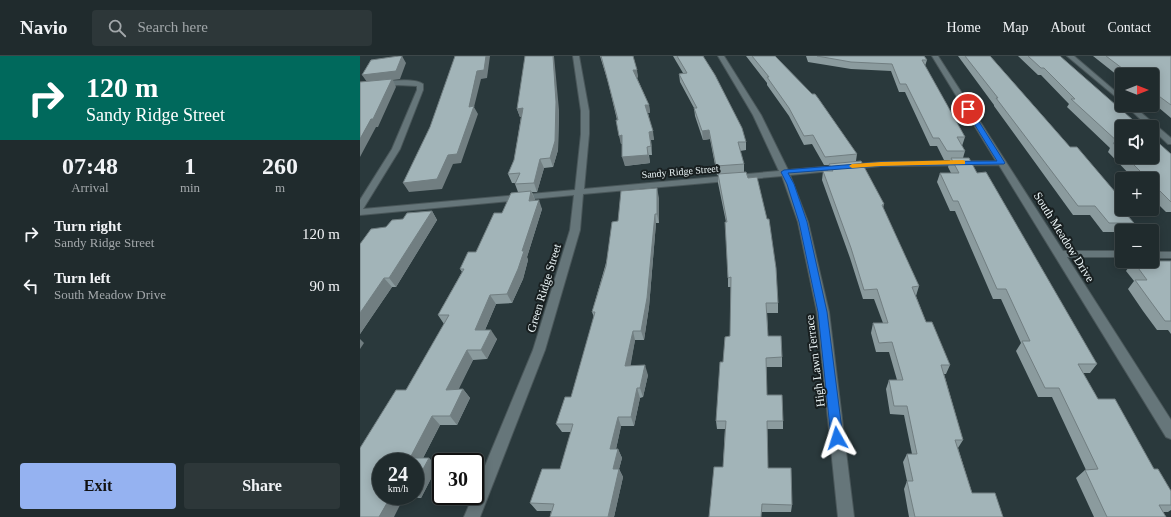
<!DOCTYPE html>
<meta charset="utf-8">
<style>
body{margin:0;font-family:Georgia,serif;background:#2d3739;color:#f1f3f6;height:100vh;display:flex;flex-direction:column;font-size:15px;white-space:nowrap}
*{box-sizing:border-box;margin:0}
p{font-size:13px;color:#a2a7aa}
.icon{flex:none;width:22px;height:22px;fill:none;stroke:currentColor;stroke-width:2;stroke-linecap:round;stroke-linejoin:round}
.map{position:relative;flex:1;overflow:hidden}
.sheet{display:flex;flex-direction:column;background:#202b2d;width:360px}
.sheet>*{flex:none}
.banner{background:#00695c;color:#fff;overflow:hidden}
.needle{width:26px;rotate:90deg}
.controls{position:absolute;left:755px;top:12px;display:grid;gap:8px}
.controls a{display:grid;place-items:center;width:44px;height:44px;border-radius:4px;background:#202b2d;box-shadow:0 2px 10px #0003,0 0 0 1px #3d4749;font-size:20px}
.speed{position:absolute;left:12px;top:397px;display:flex;gap:8px;font-size:20px;font-weight:700;text-align:center}
.speed>*{display:grid;place-content:center;width:52px;height:52px;border-radius:50%;background:#202b2d;box-shadow:0 2px 10px #0003,0 0 0 1px #3d4749;line-height:1}
.speed small{font-size:10px;font-weight:400}
.speed .limit{border:2px solid #111;border-radius:6px;background:#fff;color:#111}
.pin{position:absolute;display:grid;place-items:center;width:34px;height:34px;color:#fff;margin:-17px;border:2px solid #fff;border-radius:50%;box-shadow:0 1px 4px #0007}
.me{position:absolute;width:44px;margin:-22px;rotate:354deg;stroke-linejoin:round;filter:drop-shadow(0 0 3px #0008)}
.turn{display:flex;align-items:center;gap:14px;height:84px;padding:0 20px;font-size:18px}
.turn .icon{width:52px;height:52px;stroke-width:2.5}
.turn b{display:block;font-size:28px;line-height:34px}
.eta{display:flex;justify-content:space-evenly;align-items:center;height:68px;text-align:center}
.eta b{font-size:24px;font-weight:600;line-height:28px}
.button{display:flex;gap:8px;margin-top:auto;padding:8px 20px}
.button a{flex:1;height:46px;border-radius:4px;background:#95b2f1;color:#111;font-size:16px;font-weight:600;line-height:46px;text-align:center}
.button a+a{background:#2d3739;color:#f1f3f6}
ul{padding:0;list-style:none}
li{display:flex;align-items:center;gap:12px;height:52px;padding:0 20px}
li div{flex:1}
li b{display:block;font-size:15px}
li em{font-style:normal}
header{display:flex;align-items:center;gap:24px;box-sizing:border-box;height:56px;padding:0 20px;background:#202b2d;border-bottom:1px solid #3d4749}
header strong{font-size:19px}
nav{display:flex;gap:22px;margin-inline-start:auto;font-size:14px}
.search{width:280px;height:36px;background:#2d3739;display:flex;align-items:center;gap:10px;box-sizing:border-box;padding:0 14px;border-radius:4px;color:#a2a7aa;font-size:15px}
main{display:flex;flex:1;min-height:0}
.map>svg:first-child{display:block}
.lines{fill:none;stroke-linecap:round;stroke-linejoin:round}
.minor-casing{stroke:#4a575a;stroke-width:2}
.minor{fill:#66767a;fill-rule:evenodd}
.wall{fill:#8b9b9e;fill-rule:evenodd}
.shaded-wall{fill:#717e81}
.building{fill:#a2b4b8;stroke:#717e81}
.route{fill:#1a73e8;stroke:#114b97}
.slow{fill:#f59e0b}
.labels{text-anchor:middle;stroke-width:4;stroke-linejoin:round;paint-order:stroke}
.far-street-label{font-size:10px;fill:#ebf5f7;stroke:#181f20}
.street-label{font-size:12px;fill:#ebf5f7;stroke:#181f20}
</style>
<header>
<strong>Navio</strong>
<div class="search"><svg class="icon" aria-label="search" viewBox="0 0 24 24"><circle cx="10" cy="10" r="6"/><path d="M15 15l6 6"/></svg>Search here</div>
<nav><a>Home</a><a>Map</a><a>About</a><a>Contact</a></nav>
</header>
<main>
<section class="sheet">
<div class="banner">
<div class="turn"><svg class="icon" aria-label="right" viewBox="0 0 24 24"><path d="M7 20v-9h11M14 6l5 5-5 5"/></svg><div><b>120 m</b>Sandy Ridge Street</div></div>
</div>
<div class="eta">
<div><b>07:48</b><p>Arrival</p></div>
<div><b>1</b><p>min</p></div>
<div><b>260</b><p>m</p></div>
</div>
<ul>
<li><svg class="icon" aria-label="right" viewBox="0 0 24 24"><path d="M7 20v-9h11M14 6l5 5-5 5"/></svg><div><b>Turn right</b><p>Sandy Ridge Street</p></div><em>120 m</em></li>
<li><svg class="icon" aria-label="left" viewBox="0 0 24 24"><path d="M17 20v-9H6M10 6l-5 5 5 5"/></svg><div><b>Turn left</b><p>South Meadow Drive</p></div><em>90 m</em></li>
</ul>
<div class="button"><a>Exit</a><a>Share</a></div>
</section>
<div class="map">
<svg width="811" height="461" viewBox="0 0 811 461">
<rect width="100%" height="100%" fill="#2a393c"/>
<g class="lines">
<defs>
<g id="minor">
<path d="M213,0H219L229,55V78L224,133L419,115L393,59L358,0H364L401,59L428,114L521,106L636,105L572,0H578L703,195H762V201H707L811,364V383L806,381L639,109L521,110L430,119L448,166L469,256L494,461H478L457,256L438,166L422,120L223,138L220,174L185,294L120,461H104L113,440H115V434L173,294L210,174L214,139L0,159V144L32,93L57,34V30L38,29L0,33V29C14,27 52,20 63,28V34L40,93L3,153L215,134L221,78V55Z"/>
<polygon points="707,0 714,0 762,41 762,46"/>
<polygon points="765,49 772,49 811,82 811,88 808,88 792,73 792,71 789,71"/>
<rect x="792" y="196" width="19" height="6"/>
</g>
</defs>
<use href="#minor" class="minor-casing"/>
<use href="#minor" class="minor"/>
</g>
<g class="wall">
<polygon points="240,0 273,0 278,21 277,22 289,49 290,57 288,57 294,84 291,84 292,99 289,99 290,107 265,110 262,88 261,88 257,64 248,26"/>
<polygon points="313,0 343,0 386,86 386,94 380,95 384,108 384,116 418,247 418,257 407,257 408,280 422,301 422,311 406,311 407,339 423,365 423,373 407,373 408,412 432,449 431,456 402,456 363,411 365,373 357,373 356,365 363,306 370,280 371,231 368,231 368,222 366,166 358,127 358,119 357,119 350,83 343,84 335,60 334,52 320,26 319,18 323,17"/>
<polygon points="386,0 415,0 497,98 496,105 524,148 523,152 559,230 556,240 566,266 590,309 586,318 584,318 603,384 598,392 612,437 643,461 549,461 544,433 547,425 543,406 547,398 552,398 544,359 530,358 526,333 529,324 537,324 529,296 516,296 511,277 513,267 523,267 514,243 503,243 490,202 462,124 463,115 468,115 469,109 464,109 452,88 444,89 429,60 407,29 407,27"/>
<polygon points="446,0 564,0 567,4 565,10 605,81 602,90 605,95 603,102 617,117 737,308 730,317 723,317 738,343 811,435 811,454 808,456 803,456 806,461 734,461 716,422 725,414 726,414 692,341 678,341 656,295 661,287 641,243 633,243 595,155 590,155 577,126 580,117 591,117 588,111 590,104 584,104 577,90 570,90 545,36 539,36 531,15 491,13 448,6"/>
<polygon points="598,0 630,0 710,91 762,144 762,153 763,153 763,154 774,167 769,175 762,175 762,176 743,176 730,159 713,159 634,50 634,49"/>
<polygon points="658,0 700,0 762,71 762,101 792,101 811,98 811,156 806,156 792,142 792,123 774,123 748,96 750,92 707,51 709,48 681,19 678,19"/>
<polygon points="733,0 811,0 811,62 792,46 792,19 762,19 762,23"/>
<path d="M157,53L199,54L198,94L193,111L184,112L177,136H172L175,144L182,153L167,201L168,204L163,223L152,247L136,248L125,274L137,283L127,303L113,304L98,333H103L110,342L97,369H80L63,402H69L77,411L61,442L44,441L0,461L46,334L84,268L78,259L102,216L100,213L116,196L142,157L158,136L155,128V127H152L148,118L154,104L161,61H160ZM55,406V440H21Z"/>
<polygon points="299,142 299,167 296,167 289,251 284,284 275,284 270,310 288,319 283,341 280,342 274,370 261,370 256,393 258,393 262,402 259,413 263,421 254,461 190,461 191,455 177,455 170,447 200,413 211,376 202,376 196,368 211,341 234,261 232,256 258,165"/>
<polygon points="72,155 77,164 36,231 32,231 0,278 0,188 26,171 43,163"/>
<polygon points="773,205 811,205 811,278 808,274 797,274 783,255 768,233 774,225 766,215"/>
</g>
<g class="shaded-wall">
<polygon points="42,0 46,7 40,23 33,24 36,31 18,71 16,71 0,101 0,83 11,63 7,26 2,19"/>
<polygon points="126,0 130,0 127,22 121,23 114,51 118,58 101,107 93,108 82,133 49,136 43,127 109,51 117,15"/>
<polygon points="193,0 194,0 199,54 198,94 193,111 190,102"/>
<polygon points="273,14 277,14 278,21 275,22"/>
<polygon points="285,49 289,49 290,57 287,57"/>
<polygon points="163,52 166,60 160,61 157,53"/>
<polygon points="349,74 350,83 343,84 342,75"/>
<polygon points="293,75 294,84 291,84 292,99 289,76"/>
<polygon points="262,79 264,88 261,88 259,80"/>
<polygon points="287,91 290,107 265,110 262,101"/>
<polygon points="180,103 184,112 177,136 174,127"/>
<polygon points="297,132 299,142 299,167 297,158"/>
<polygon points="171,135 175,144 169,145"/>
<polygon points="179,144 182,153 167,201 168,204 163,223 152,247 147,238"/>
<polygon points="72,155 77,164 36,231 29,222"/>
<polygon points="295,158 296,167 289,251 284,284 281,275"/>
<polygon points="24,222 32,231 0,278 0,257"/>
<polygon points="130,239 136,248 121,283 115,274"/>
<polygon points="131,274 137,283 127,303 121,294"/>
<polygon points="273,275 275,284 269,319 265,310"/>
<polygon points="0,283 4,287 0,293"/>
<polygon points="107,294 113,304 94,343 86,334"/>
<polygon points="285,309 288,319 283,341 280,332"/>
<polygon points="277,332 280,342 274,370 271,361"/>
<polygon points="103,333 110,342 97,369 90,360"/>
<polygon points="72,360 80,369 59,410 50,402"/>
<polygon points="258,361 261,370 254,402 250,393"/>
<polygon points="258,393 262,402 259,413 263,421 254,461 248,461 253,413"/>
<polygon points="69,402 77,411 61,442 55,437 55,428"/>
<polygon points="31,440 43,440 44,441 34,461 19,461"/>
</g>
<g class="building">
<polygon points="39,0 42,0 36,15 2,19 11,4"/>
<polygon points="95,0 126,0 124,14 117,15 109,51 114,50 97,98 88,99 77,123 43,127 70,71"/>
<polygon points="165,0 193,0 196,46 195,85 190,102 180,103 174,127 155,128 160,117 148,118 154,104 163,52 157,53"/>
<polygon points="241,0 273,0 277,14 273,14 289,49 285,49 293,75 289,76 291,90 287,91 288,99 262,101 262,79 259,80 256,64 258,64 246,18"/>
<polygon points="317,0 343,0 355,19 382,72 386,86 378,86 384,108 356,110 349,74 342,75 334,52 337,52 319,18 327,17"/>
<polygon points="392,0 415,0 452,38 455,38 458,42 497,98 465,101 453,79 444,80 429,52 407,21 409,21"/>
<polygon points="457,0 564,0 567,4 562,4 605,81 597,81 605,95 587,95 579,82 573,82 546,28 540,28 532,8 491,6"/>
<polygon points="605,0 630,0 710,91 717,91 762,144 762,149 758,149 774,167 749,167 735,150 718,150 636,42 638,42"/>
<polygon points="668,0 700,0 781,71 762,71 762,97 753,87 758,86 711,43 715,43 684,12 681,12"/>
<polygon points="746,0 811,0 811,49 792,35 792,19 771,19"/>
<polygon points="32,23 13,63 11,63 0,83 0,26"/>
<polygon points="792,81 811,98 811,146 792,127 792,123 788,123 766,101 792,101"/>
<polygon points="591,102 609,102 617,117 626,116 737,308 718,308 738,343 755,343 794,413 798,413 811,435 811,449 799,449 806,461 747,461 725,414 738,413 699,332 685,332 662,285 670,285 646,233 637,233 598,145 593,145 580,117 599,117"/>
<polygon points="501,105 524,148 522,149 559,230 552,231 566,266 572,266 590,309 581,309 603,384 595,384 612,437 635,437 643,461 555,461 547,425 553,425 547,398 557,398 547,350 534,350 529,324 543,324 532,286 519,287 513,267 528,267 517,233 504,234 491,192 463,115 473,115 469,108"/>
<polygon points="386,116 388,122 397,121 407,163 409,163 416,212 418,247 406,247 408,280 421,280 422,301 406,302 407,339 422,339 423,365 407,365 408,412 431,412 432,449 402,448 401,461 349,461 354,411 363,411 366,365 356,365 360,306 363,306 365,281 370,280 371,221 368,222 365,166 367,166 358,118"/>
<polygon points="297,132 297,158 295,158 287,242 281,275 273,275 265,310 285,309 280,332 277,332 271,361 258,361 250,393 258,393 253,413 259,413 248,461 190,461 194,448 170,447 182,413 200,413 213,368 196,368 205,341 211,341 235,256 232,256 246,210 252,166 258,165 261,135"/>
<polygon points="171,135 169,145 179,144 162,195 164,195 158,213 147,238 130,239 115,274 131,274 121,294 107,294 86,334 103,333 90,360 72,360 50,402 69,402 55,428 55,406 21,406 21,440 31,440 19,461 0,461 0,392 36,334 46,334 89,259 78,259 104,213 100,213 108,196 116,196 134,157 142,157 151,137"/>
<polygon points="72,155 29,222 24,222 0,257 0,188 11,173 26,171 32,164 43,163 47,157"/>
<polygon points="773,205 811,205 811,265 805,265 791,246 775,224 787,224"/>
</g>
<polygon class="route" points="606,52 611,53 645,107 644,108 521,110 428,117 434,128 447,166 467,256 483,382 481,386 477,388 473,386 471,382 458,256 439,166 427,128 421,116 424,114 521,106 637,105 605,53"/>
<polygon class="slow" points="603,104 605,105 605,108 521,110 492,112 489,110 492,108 521,106"/>
<g class="labels">
<g class="far-street-label">
<text transform="translate(320 115) rotate(-5)" y="4">Sandy Ridge Street</text>
</g>
<g class="street-label">
<text transform="translate(704 181) rotate(58)" y="4">South Meadow Drive</text>
<text transform="translate(184 232) rotate(-73)" y="4">Green Ridge Street</text>
<text transform="translate(455 305) rotate(-97)" y="4">High Lawn Terrace</text>
</g>
</g>
</svg>
<div class="controls">
<a><svg class="needle" viewBox="-14 -14 28 28"><path d="M0-13l5 13h-10z" fill="#e53935"/><path d="M0 13l5-13h-10z" fill="#a2a7aa"/></svg></a>
<a><svg class="icon" aria-label="sound" viewBox="0 0 24 24"><path d="M4 9h4l5-4v14l-5-4H4zM17 9q2 3 0 6"/></svg></a>
<a>+</a>
<a>−</a>
</div>
<div class="speed"><div>24<small>km/h</small></div><div class="limit">30</div></div>
<div class="pin" style="left:608px;top:53px;background:#d93025"><svg class="icon" aria-label="arrive" viewBox="0 0 24 24"><path d="M6 21V4h12l-3 4 3 4H6"/></svg></div>
<svg class="me" style="left:477px;top:382px" viewBox="-20 -20 40 40"><path d="M0-17L14 15 0 8-14 15z" fill="#1a73e8" stroke="#fff" stroke-width="4"/></svg>
</div>
</main>
